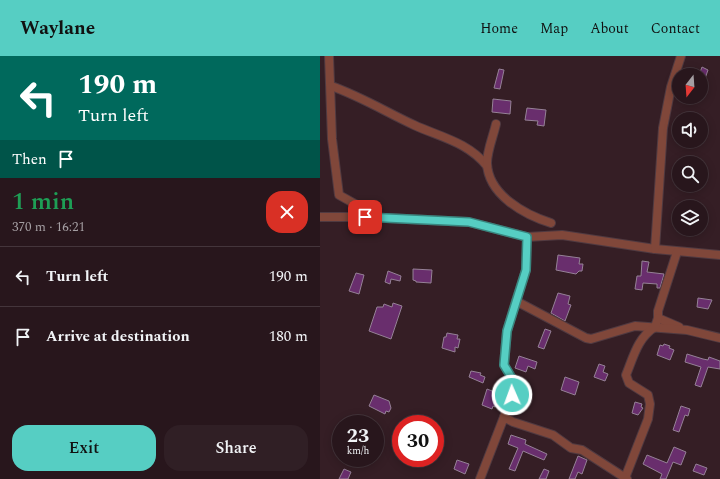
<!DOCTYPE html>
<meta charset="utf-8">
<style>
body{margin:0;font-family:Spectral,serif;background:#301f25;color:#f1f3f6;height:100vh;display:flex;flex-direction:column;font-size:15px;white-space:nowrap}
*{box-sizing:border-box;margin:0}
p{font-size:13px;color:#a59fa3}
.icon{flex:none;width:22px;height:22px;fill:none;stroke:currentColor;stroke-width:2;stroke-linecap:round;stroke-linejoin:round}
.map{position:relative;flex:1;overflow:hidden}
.drawer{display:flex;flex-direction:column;background:#28161c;width:320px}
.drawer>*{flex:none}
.banner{background:#00695c;color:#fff;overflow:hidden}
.needle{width:26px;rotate:197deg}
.buttons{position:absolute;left:352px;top:12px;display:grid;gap:8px}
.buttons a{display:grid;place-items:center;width:36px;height:36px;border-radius:50%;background:#28161c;box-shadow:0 2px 10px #0003,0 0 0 1px #44353b;font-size:20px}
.speed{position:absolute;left:12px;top:359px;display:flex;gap:8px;font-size:20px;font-weight:700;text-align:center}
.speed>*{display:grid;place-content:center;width:52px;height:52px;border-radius:50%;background:#28161c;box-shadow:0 2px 10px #0003,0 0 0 1px #44353b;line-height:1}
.speed small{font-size:10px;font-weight:400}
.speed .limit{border:6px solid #d22;background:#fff;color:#111}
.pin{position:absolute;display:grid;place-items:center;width:34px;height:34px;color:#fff;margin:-17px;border-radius:8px;box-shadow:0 2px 6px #0006}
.me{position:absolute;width:44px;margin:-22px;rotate:358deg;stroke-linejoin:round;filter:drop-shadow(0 0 3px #0008)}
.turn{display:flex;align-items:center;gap:14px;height:84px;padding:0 12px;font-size:18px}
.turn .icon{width:52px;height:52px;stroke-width:2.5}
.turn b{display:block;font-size:28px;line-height:34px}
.then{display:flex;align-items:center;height:38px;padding:0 12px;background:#0003;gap:8px;font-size:15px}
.round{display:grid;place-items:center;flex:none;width:42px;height:42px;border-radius:16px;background:#301f25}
.head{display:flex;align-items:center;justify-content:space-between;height:68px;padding:0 12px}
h1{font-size:24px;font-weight:600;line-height:30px;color:#1e9e55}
.cta{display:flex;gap:8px;margin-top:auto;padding:8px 12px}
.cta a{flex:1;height:46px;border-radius:16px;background:#56cec3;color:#111;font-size:16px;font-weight:600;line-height:46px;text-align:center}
.cta a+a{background:#301f25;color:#f1f3f6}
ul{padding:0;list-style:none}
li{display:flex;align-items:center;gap:12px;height:60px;padding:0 12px;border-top:1px solid #44353b}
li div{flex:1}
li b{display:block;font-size:15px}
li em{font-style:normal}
header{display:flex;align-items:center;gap:24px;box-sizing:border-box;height:56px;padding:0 20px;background:#56cec3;color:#111}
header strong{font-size:19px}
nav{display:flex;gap:22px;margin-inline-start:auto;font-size:14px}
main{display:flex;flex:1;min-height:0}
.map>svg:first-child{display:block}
.building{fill:#692e6d;stroke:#958196}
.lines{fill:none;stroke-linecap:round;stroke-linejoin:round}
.minor-casing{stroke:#503a41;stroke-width:10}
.minor{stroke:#80473a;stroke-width:8}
.route-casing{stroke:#38867f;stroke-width:10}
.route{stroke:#56cec3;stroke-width:7}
</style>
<header>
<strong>Waylane</strong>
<nav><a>Home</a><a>Map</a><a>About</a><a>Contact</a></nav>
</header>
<main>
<section class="drawer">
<div class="banner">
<div class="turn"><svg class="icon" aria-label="left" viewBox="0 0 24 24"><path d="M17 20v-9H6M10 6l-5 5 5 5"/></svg><div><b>190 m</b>Turn left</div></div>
<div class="then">Then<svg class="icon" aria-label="arrive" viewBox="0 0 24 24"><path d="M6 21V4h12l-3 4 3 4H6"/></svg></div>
</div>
<div class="head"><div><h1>1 min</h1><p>370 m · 16:21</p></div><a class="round" style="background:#d93025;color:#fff"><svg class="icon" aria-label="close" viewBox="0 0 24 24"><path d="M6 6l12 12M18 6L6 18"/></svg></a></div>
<ul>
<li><svg class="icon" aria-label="left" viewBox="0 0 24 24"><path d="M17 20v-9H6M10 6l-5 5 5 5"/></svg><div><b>Turn left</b></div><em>190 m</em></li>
<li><svg class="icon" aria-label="arrive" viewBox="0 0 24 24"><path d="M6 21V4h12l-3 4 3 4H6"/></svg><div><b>Arrive at destination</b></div><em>180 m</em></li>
</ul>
<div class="cta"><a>Exit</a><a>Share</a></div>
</section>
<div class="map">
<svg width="400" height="423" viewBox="0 0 400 423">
<rect width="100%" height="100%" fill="#351e25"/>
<g class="building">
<polygon points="382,11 388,14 382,31 381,19 379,19"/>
<polygon points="179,13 184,14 180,33 174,32"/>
<polygon points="173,43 191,45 190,58 172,56"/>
<polygon points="207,52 226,54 224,70 217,69 218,65 205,64"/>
<polygon points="238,199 260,202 259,208 263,208 262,215 259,215 256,218 236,214"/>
<polygon points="322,205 329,206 327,216 344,218 340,232 337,232 337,228 323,227 322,234 315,233 317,220 321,220"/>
<polygon points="93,213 112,214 111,227 96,226 96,225 93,224"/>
<polygon points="68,215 81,220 80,225 71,223 70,228 65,226"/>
<polygon points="36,217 44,219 39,238 29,235"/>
<polygon points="238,237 250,240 248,248 251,249 245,265 231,257"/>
<polygon points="378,242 392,244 388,253 377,251"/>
<polygon points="73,247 82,250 71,283 49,275 57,251 63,251 64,248 72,251"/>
<polygon points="225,273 231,275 224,293 218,291"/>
<polygon points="127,277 138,279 137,283 140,283 138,292 135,291 135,296 122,292 124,281 126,281"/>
<polygon points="344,288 350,290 349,292 354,294 350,304 337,299 340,289 343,290"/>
<polygon points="367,298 383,303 388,304 389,301 400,305 400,313 388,311 381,331 375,329 381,311 365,306"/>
<polygon points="199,300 217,306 215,313 208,310 206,316 195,312"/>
<polygon points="279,308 285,310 283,316 288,318 285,325 274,321"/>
<polygon points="151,315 161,317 160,319 165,321 163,327 149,321"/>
<polygon points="245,321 259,326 255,339 241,334"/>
<polygon points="167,333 180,338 175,351 173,350 172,353 162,349"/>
<polygon points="54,339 69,345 71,352 69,356 66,355 65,358 49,350"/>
<polygon points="315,346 322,348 321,351 323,352 318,359 312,357"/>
<polygon points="361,350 370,353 368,360 365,359 359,376 353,374"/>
<polygon points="191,379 206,384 205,388 227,398 224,404 203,395 195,415 189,413 198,392 188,388"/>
<polygon points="56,380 62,382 55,399 55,384"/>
<polygon points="354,391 366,396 361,409 353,406 346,423 340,423 342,418 323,408 327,399 347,407"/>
<polygon points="258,400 267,404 262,418 258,416 255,423 249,423"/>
<polygon points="137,404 149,408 145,418 134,413"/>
<polygon points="376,408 387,412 384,419 373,415"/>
<polygon points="24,413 31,416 28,423 19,423"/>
<polygon points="224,413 229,415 226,423 219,423"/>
</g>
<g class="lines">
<defs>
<g id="minor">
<polyline points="9,0 12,83 19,139 37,149 45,161"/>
<path d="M11,30C40,40 66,56 94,69C120,81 148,86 167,110"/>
<path d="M176,68C173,81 167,95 167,107C168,139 205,159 231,167"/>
<polyline points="0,161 45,161 149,166 207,181 242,179 335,193 400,199"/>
<polyline points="335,193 343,72 351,31 361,0"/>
<polyline points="357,196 338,255 338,262 359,271"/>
<polyline points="196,245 206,214 207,181"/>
<polyline points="184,361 196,329 184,309 187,275 196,245 266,282 271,283 315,270 367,274 400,282"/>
<path d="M305,422L328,363L330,348L328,339L309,327L306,319C313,302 318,281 335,271L338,262"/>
<polyline points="160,423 184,361 193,366 233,379 251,392 262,394 307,423"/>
</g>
</defs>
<use href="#minor" class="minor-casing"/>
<use href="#minor" class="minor"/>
</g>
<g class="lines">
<defs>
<polyline id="route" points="45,161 149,166 207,181 206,214 187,275 184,309 196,329 192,339"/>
</defs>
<use href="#route" class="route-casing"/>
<use href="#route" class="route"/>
</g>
</svg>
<div class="buttons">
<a><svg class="needle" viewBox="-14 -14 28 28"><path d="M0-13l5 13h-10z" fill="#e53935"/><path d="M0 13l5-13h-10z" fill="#a59fa3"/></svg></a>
<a><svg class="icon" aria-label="sound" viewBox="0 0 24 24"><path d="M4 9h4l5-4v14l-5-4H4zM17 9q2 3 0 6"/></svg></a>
<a><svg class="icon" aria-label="search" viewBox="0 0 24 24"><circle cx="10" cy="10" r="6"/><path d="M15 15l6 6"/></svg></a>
<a><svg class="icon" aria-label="layers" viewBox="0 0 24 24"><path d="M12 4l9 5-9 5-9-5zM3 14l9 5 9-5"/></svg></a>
</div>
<div class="speed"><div>23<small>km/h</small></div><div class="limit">30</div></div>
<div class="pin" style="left:45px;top:161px;background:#d93025"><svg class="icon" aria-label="arrive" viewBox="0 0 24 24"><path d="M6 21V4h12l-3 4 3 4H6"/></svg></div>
<svg class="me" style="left:192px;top:339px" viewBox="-20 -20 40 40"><circle r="17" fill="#56cec3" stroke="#fff" stroke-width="3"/><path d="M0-11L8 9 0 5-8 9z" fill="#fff"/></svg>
</div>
</main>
